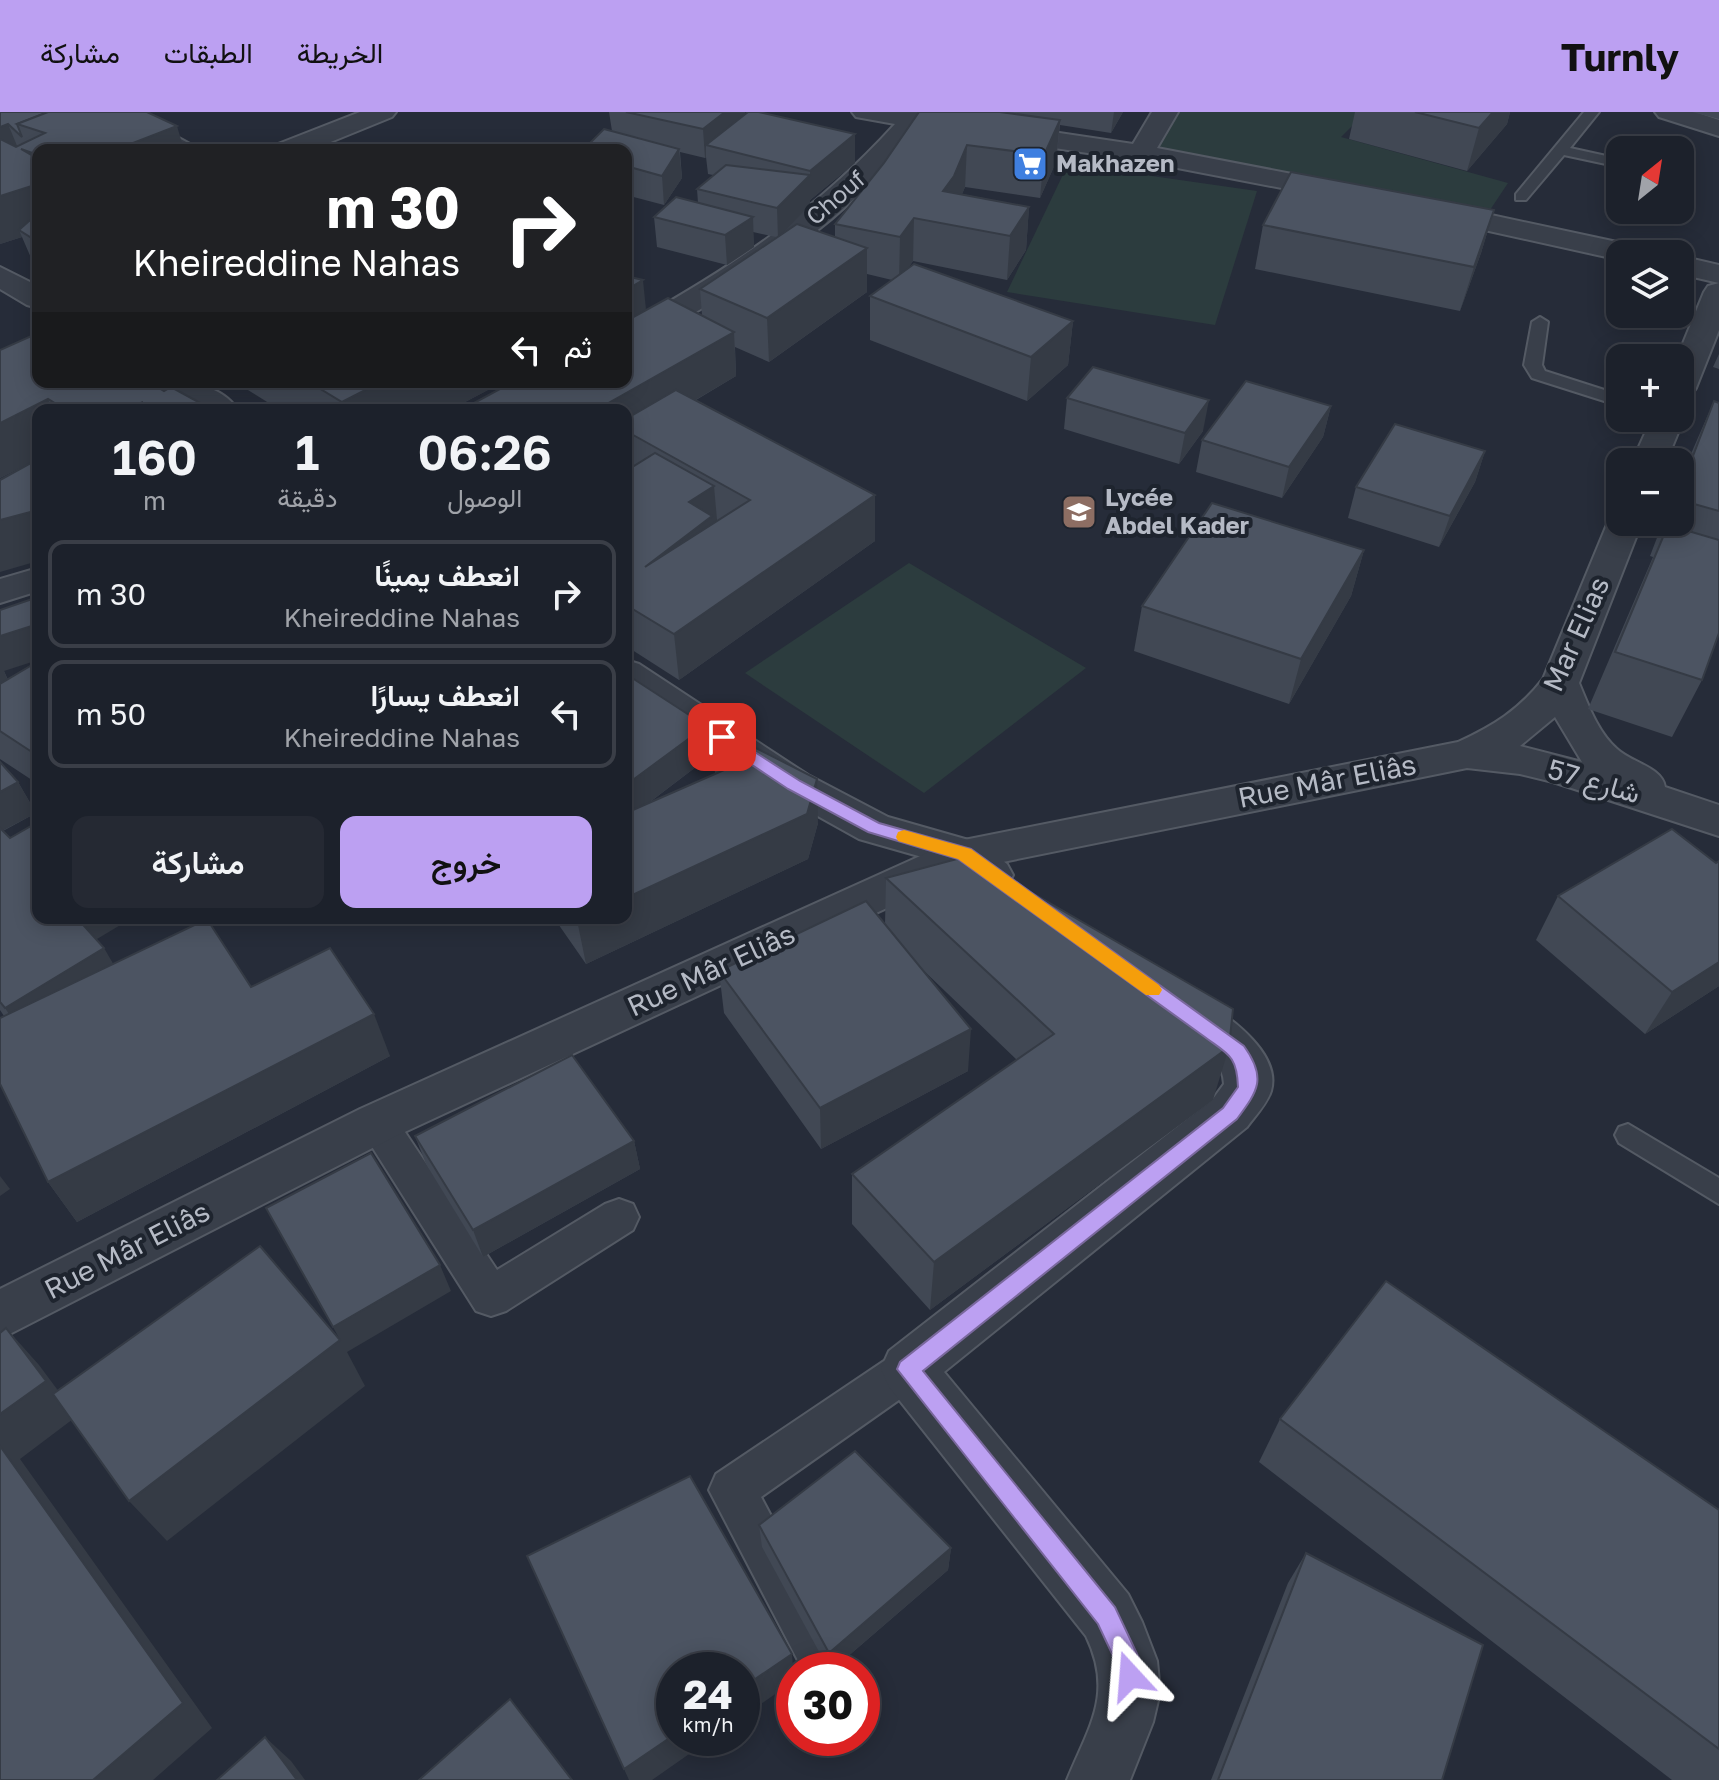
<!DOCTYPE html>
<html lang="ar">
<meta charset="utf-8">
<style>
body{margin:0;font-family:"Golos Text",Vazirmatn,sans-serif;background:#252933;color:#f1f3f6;direction:rtl;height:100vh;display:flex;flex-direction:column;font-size:30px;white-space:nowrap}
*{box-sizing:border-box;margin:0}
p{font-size:26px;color:#a0a3a9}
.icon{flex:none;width:44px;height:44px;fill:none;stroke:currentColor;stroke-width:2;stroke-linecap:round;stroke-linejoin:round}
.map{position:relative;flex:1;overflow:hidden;direction:ltr}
.side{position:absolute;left:32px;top:292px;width:600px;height:520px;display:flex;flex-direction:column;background:#1c212b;border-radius:16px;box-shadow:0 4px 20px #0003,0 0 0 2px #3a3e47;direction:rtl}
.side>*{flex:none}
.guide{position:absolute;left:32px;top:32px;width:600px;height:244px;border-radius:16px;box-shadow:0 4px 20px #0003,0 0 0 2px #3a3e47;direction:rtl;background:#202124;color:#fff;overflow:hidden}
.needle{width:52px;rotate:30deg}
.buttons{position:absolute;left:1606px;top:24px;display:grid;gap:16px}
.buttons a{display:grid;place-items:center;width:88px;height:88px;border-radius:16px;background:#1c212b;box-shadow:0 4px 20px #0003,0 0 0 2px #3a3e47;font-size:40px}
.speed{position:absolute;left:656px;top:1540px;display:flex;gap:16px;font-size:40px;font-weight:700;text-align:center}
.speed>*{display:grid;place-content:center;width:104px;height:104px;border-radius:50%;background:#1c212b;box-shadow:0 4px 20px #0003,0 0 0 2px #3a3e47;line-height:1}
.speed small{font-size:20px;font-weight:400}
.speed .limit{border:12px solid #d22;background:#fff;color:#111}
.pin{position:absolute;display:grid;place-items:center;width:68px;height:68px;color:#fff;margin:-34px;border-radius:16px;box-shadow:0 4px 12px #0006}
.me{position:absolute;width:88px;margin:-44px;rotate:341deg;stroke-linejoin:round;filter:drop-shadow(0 0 6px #0008)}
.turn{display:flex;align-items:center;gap:28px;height:168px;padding:0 40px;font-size:36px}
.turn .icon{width:104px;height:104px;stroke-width:2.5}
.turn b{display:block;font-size:56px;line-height:68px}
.then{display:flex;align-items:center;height:76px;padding:0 40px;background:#0003;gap:16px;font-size:30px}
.eta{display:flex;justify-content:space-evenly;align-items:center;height:136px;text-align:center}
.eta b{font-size:48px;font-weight:600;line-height:56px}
.primary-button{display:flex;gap:16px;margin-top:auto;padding:16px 40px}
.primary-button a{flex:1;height:92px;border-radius:16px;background:#bca0f2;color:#111;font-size:32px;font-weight:600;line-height:92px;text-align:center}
.primary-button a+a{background:#252933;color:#f1f3f6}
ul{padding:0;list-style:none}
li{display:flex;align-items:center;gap:24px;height:108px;margin:0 16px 12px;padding:0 24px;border:4px solid #3a3e47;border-radius:16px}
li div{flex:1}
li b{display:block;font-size:30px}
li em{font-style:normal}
header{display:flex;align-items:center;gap:48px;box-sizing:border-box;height:112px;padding:0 40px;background:#bca0f2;color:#111}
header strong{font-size:38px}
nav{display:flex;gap:44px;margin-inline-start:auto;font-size:28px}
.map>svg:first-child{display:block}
.green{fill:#2c3c3e}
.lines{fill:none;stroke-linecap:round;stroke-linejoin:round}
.service-casing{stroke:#545a64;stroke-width:4}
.pedestrian-casing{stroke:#545a64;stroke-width:4}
.minor-casing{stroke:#545a64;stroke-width:4}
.tertiary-casing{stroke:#545a64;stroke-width:4}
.service{fill:#393f4a;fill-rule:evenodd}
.pedestrian{fill:#393f4a;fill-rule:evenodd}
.minor{fill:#393f4a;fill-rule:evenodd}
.tertiary{fill:#393f4a;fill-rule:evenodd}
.wall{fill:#414854}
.shaded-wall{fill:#353b45}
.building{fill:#4c5462;stroke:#353b45;stroke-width:2}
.route{fill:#bca0f2;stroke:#7a689d;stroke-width:2}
.slow{fill:#f59e0b}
.labels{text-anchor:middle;stroke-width:8;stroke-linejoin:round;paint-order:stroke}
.far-poi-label{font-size:24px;font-weight:bold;fill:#b5bac5;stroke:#1e242e;text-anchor:start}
.far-street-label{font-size:24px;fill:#b5bac5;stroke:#1e242e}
.street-label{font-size:28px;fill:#b5bac5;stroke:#1e242e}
</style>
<header>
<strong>Turnly</strong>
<nav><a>الخريطة</a><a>الطبقات</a><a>مشاركة</a></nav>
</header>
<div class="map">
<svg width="1719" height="1668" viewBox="0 0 1719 1668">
<rect width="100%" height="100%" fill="#262c39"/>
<g class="green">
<polygon points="1171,0 1366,0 1341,25 1508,71 1486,104 1151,38"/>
<polygon points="1068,52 1257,79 1215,213 1007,180"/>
<polygon points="909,451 1086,556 924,681 745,561"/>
</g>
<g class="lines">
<defs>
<g id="service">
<polygon points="113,0 131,0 201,38 183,38"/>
<polygon points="1584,0 1599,0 1570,36 1620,47 1620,55 1564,43 1526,88 1516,88 1516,82"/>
<polygon points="1657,98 1673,98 1665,112 1655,112 1652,109"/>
<polygon points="1540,205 1548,210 1542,253 1545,259 1620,283 1620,294 1532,266 1524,253 1532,210"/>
<polygon points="1628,1012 1719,1066 1719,1092 1619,1031 1615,1023 1619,1015"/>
</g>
<g id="pedestrian">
<polygon points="377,994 391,999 497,1158 605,1092 619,1087 633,1092 639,1105 633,1118 506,1199 491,1204 476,1199 357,1011 363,999"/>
<polygon points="908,1237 923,1243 930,1257 923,1271 761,1385 853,1558 803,1558 709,1378 716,1362 893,1243"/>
</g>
<g id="minor">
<polygon points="360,0 396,0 392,5 311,38 274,38 278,32"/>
<path d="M852,0H918L1133,32L1152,0H1178L1157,36L1344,72L1354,74L1358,80L1354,86L1344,88L1141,49L920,16C889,52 857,87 819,117C763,162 700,198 637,234L626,236V214C730,157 814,101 895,12L856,5Z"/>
<polygon points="1655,0 1695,0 1719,8 1719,24 1659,5"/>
<polygon points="1431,90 1631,133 1641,136 1646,142 1620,142 1620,148 1421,104 1417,98 1421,92"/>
<polygon points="1680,144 1719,153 1719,171 1680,162"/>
<polygon points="0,155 38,174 38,196 27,193 0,177"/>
<path d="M161,270C190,270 220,272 238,298C209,298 180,297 161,270Z"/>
<polygon points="38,456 38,479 0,491 0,467"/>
<polygon points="626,548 639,552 808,663 888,705 979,731 1007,752 1013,763 1007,774 992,779 977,774 950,753 859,727 780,683 626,579"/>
<path d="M1181,880C1214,891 1283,937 1271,979C1267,992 1255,1004 1247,1015L944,1260L1128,1482L1142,1510L1157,1549L1160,1580L1153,1610L1130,1668H1067C1089,1614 1114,1582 1086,1524L889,1275L881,1257L889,1239L1213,987L1224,972C1223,935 1174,928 1158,898L1165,885Z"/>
</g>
<g id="tertiary">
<polygon points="1719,171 1719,218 1696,276 1691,283 1680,286 1680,246 1677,246 1704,180 1708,174"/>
<polygon points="1680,300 1684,306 1666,350 1632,350 1652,306 1680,306"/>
<path d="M1620,401V410H1642L1579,571C1589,595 1598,620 1617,637C1632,651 1662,655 1665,675L1719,693V724L1553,670L1520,662L1467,656L973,756L394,1025L0,1227V1177L360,997L949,731L1458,630C1493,614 1519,598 1543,567L1608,410L1613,402ZM1555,605L1582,650L1520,634Z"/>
</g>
</defs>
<use href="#service" class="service-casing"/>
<use href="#pedestrian" class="pedestrian-casing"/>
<use href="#minor" class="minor-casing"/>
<use href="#tertiary" class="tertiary-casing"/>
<use href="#service" class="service"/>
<use href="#pedestrian" class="pedestrian"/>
<use href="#minor" class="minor"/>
<use href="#tertiary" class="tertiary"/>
</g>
<g class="wall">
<polygon points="0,0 147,0 38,38 38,162 22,125 0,132"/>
<polygon points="609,0 745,0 745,2 855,22 855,51 810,88 810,93 782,121 835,125 835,112 884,51 919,0 1123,0 1111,21 1060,13 1056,50 1040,86 965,75 962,82 1029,95 1026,138 1007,168 913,149 908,156 1073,209 1068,253 1027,289 870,228 870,184 892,168 867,162 867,180 769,250 735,235 736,264 696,288 875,383 875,429 679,568 626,534 626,298 646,198 702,204 700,177 776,125 753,120 754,135 727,153 657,135 654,105 698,91 697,77 713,63 708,62 706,45 705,46 680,40 682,66 664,93 626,83 626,38 612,19"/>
<polygon points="1355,0 1510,0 1507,12 1467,59 1349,27"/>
<polygon points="1692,0 1719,0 1719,7"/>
<polygon points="1494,98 1481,141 1460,199 1255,157 1263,113"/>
<polygon points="0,238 164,279 213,298 38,298 38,347 0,366"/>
<polygon points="1719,242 1719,257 1713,255"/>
<polygon points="235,270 503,270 450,298 280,298"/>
<polygon points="1067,286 1203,319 1179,352 1064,317"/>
<polygon points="1714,289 1719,291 1719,521 1702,568 1672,625 1588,597 1653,445 1650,444 1663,410 1680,410 1680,367"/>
<polygon points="1331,294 1323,325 1282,386 1196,360 1202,328"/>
<polygon points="1485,339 1475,370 1439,435 1348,406 1356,375"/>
<polygon points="1364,438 1351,484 1289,592 1134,539 1142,494"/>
<polygon points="0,498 4,559 8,568 38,550 38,672 0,647"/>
<polygon points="626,562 706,614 709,645 646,693 715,662 714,645 818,711 808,747 586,852 554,806 626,806"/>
<polygon points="0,650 18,670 36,701 3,719 97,828 113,852 251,875 390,944 77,1110 48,1070 4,904 0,898"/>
<polygon points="1716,751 1719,874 1645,922 1536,828 1558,784"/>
<polygon points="886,766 1213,988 930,1198 852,1112 852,1062 1017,948 923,858 968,959 821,1037 724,901 719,859 885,812"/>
<polygon points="415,1024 634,1029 640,1057 483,1145 426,1052"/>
<polygon points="1280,1307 1719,1398 1719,1668 1672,1668 1259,1350"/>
<polygon points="759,1413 951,1436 948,1458 832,1558 829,1558 762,1435"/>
<polygon points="1306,1441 1442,1668 1211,1668 1288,1471"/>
</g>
<g class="shaded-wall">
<polygon points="725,0 745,0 746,14 706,33 706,45 705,46 703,17"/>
<polygon points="1114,0 1123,0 1111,21"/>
<polygon points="1493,0 1510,0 1507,12 1467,59 1479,16"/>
<polygon points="1060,8 1056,50 1040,86 1044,43"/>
<polygon points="8,12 20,41 0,48 0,15"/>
<polygon points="177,14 184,38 115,38"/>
<polygon points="855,22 855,51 810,88 810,93 778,126 777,96 810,63 810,59"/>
<polygon points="967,33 965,75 952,107 943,79"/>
<polygon points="679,37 682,66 664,93 662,64"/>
<polygon points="38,72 38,120 19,118 22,125 0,132 0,84"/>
<polygon points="1029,95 1026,138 1007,168 1010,124"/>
<polygon points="1494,98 1481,141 1460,199 1474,155"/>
<polygon points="753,105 754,135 727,153 725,123"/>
<polygon points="914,106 913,149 899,169 900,125"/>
<polygon points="867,136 867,180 769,250 767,206"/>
<polygon points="643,168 646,198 626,210 626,178"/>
<polygon points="1073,209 1068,253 1027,289 1031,245"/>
<polygon points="734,220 736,264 634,324 626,319 626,298 596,298"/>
<polygon points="381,270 503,270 450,298 344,298 342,290"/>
<polygon points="48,287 53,298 38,298 38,347 0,366 0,311"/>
<polygon points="1209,288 1203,319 1179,352 1185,321"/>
<polygon points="1331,294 1323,325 1282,386 1289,355"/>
<polygon points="1485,339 1475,370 1439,435 1450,404"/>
<polygon points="714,374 718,419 645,455 689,390"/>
<polygon points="875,383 875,429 679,568 674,522"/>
<polygon points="38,398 38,449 0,460 0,408"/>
<polygon points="1364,438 1351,484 1289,592 1301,547"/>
<polygon points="38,512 38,548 4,559 19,596 0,603 0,524"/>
<polygon points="706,614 709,645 626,708 626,673"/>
<polygon points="817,667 818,711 808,747 586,852 577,808 582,806 626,806 626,786"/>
<polygon points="18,670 36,701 0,720 0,680"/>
<polygon points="71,806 132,806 87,833"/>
<polygon points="104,836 129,879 33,938 5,896"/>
<polygon points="1719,850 1719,874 1645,922 1672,880"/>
<polygon points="374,902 390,944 77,1110 48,1070"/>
<polygon points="971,917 968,959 821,1037 820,996"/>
<polygon points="1229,935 1213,988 930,1198 934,1150"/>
<polygon points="634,1029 640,1057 483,1145 473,1118"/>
<polygon points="0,1064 10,1077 0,1084"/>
<polygon points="440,1153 451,1179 347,1240 365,1274 167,1429 129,1389 340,1228 333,1215"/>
<polygon points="6,1216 39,1253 77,1304 20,1347 212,1616 153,1668 93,1668 0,1334 0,1302"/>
<polygon points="951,1436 948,1458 832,1558 830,1558 829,1541"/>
<polygon points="792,1542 794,1569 742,1605 742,1576"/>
<polygon points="674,1623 674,1626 712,1626 652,1668 629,1668 624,1657"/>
<polygon points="265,1625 291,1649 305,1668 297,1668"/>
</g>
<g class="building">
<polygon points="0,0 48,0 17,12 22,25 8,12 0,15"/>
<polygon points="48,0 147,0 177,14 115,38 38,38 38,43 21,37 38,47 38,72 0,84 0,27 16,35 45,21 17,12"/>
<polygon points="626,0 725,0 703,17"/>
<polygon points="748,0 759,0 855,22 810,59 706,33"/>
<polygon points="919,0 1000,0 1060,8 1044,43 967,33 954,64 943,79 1029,95 1010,124 914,106 900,125 835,112 884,51"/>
<polygon points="1415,0 1493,0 1479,16"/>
<polygon points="604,17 679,37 662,64 626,54 626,38 583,38"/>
<polygon points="726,53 810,63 777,96 697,77"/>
<polygon points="1291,60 1494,98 1474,155 1263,113"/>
<polygon points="676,85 753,105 725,123 654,105"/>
<polygon points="38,105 38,130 19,118 29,109"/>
<polygon points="797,112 867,136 767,206 700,177"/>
<polygon points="914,152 1073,209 1031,245 870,184"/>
<polygon points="626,164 643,168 626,178"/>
<polygon points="668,186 734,220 596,298 461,298 513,270 626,270 626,209"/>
<polygon points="38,221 38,270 149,270 164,279 171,275 213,298 128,298 143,290 126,298 66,298 48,287 0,311 0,238"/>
<polygon points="1093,255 1209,288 1185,321 1067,286"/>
<polygon points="1246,269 1331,294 1289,355 1202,328"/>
<polygon points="309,270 381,270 342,290"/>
<polygon points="676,278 875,383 674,522 626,493 626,467 628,466 626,464 626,355 629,357 655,341 714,374 689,390 712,404 645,455 750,388 626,319 626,307"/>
<polygon points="1714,289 1719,291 1719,399 1680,388 1680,378"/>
<polygon points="1395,312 1485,339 1450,404 1356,375"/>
<polygon points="38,347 38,398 0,408 0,368"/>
<polygon points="1212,391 1364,438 1301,547 1142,494"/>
<polygon points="1668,413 1719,428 1719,521 1702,568 1615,540"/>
<polygon points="38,485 38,512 0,524 0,498"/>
<polygon points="37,550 38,550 38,644 0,619 0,572"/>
<polygon points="626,562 706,614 626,673"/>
<polygon points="746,631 817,667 807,702 626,786 626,701 724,658 714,645"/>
<polygon points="0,650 18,670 0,680"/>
<polygon points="38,710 38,806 77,806 104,836 5,896 0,890 0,716 10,726"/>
<polygon points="1672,717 1716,751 1719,749 1719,850 1672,880 1558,784"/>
<polygon points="968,744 1233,897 1229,935 934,1150 852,1062 1054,922 886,766"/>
<polygon points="866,789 971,917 820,996 719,859"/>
<polygon points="207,807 251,875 330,836 374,902 48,1070 0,972 0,906"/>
<polygon points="572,943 634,1029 473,1118 415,1024"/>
<polygon points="371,1041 440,1153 333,1215 266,1096"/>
<polygon points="260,1134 340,1228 129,1389 53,1282"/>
<polygon points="1386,1169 1719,1398 1719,1637 1280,1307"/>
<polygon points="6,1216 46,1269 0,1302 0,1221"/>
<polygon points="0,1334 183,1591 93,1668 0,1668"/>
<polygon points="855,1339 951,1436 829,1541 759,1413"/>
<polygon points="690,1364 792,1542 742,1576 742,1558 674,1558 674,1623 624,1657 527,1444"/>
<polygon points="1306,1441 1483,1533 1442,1668 1218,1668"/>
<polygon points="510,1587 572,1668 419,1668"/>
<polygon points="265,1625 297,1668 217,1668"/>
</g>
<path class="route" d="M722,619L800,669L879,711L971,737L1244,934C1267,966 1258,979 1237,1007L923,1259L1115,1495L1139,1546L1143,1564L1139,1573L1130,1576L1122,1573L1115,1548L1098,1512L897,1257L900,1250L1223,996L1238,975C1237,942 1227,942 1202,923L958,747L868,720L788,677L716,629L714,625Z"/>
<polygon class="slow" points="904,718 971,737 1159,873 1162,878 1159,883 1146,883 958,747 898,729 896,725 898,720"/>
<defs>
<symbol id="supermarket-square" viewBox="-11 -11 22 22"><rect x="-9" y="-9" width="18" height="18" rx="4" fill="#3f7fe0" stroke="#1e242e"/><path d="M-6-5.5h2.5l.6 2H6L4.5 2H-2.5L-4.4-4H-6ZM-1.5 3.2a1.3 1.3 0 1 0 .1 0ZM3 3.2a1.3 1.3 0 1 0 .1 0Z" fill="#fff"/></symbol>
<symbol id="school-square" viewBox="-11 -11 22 22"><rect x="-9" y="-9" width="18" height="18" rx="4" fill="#8d6e63" stroke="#1e242e"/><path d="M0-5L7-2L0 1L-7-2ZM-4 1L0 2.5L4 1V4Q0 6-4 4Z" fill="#fff"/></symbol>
</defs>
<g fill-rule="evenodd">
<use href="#supermarket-square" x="1010" y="32" width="40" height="40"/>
<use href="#school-square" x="1059" y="380" width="40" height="40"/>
</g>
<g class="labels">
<g class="far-poi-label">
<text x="1056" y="60">Makhazen</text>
<text x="1105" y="394">Lycée<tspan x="1105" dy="28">Abdel Kader</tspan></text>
</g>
<g class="far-street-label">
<text transform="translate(836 86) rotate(-41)" y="8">Chouf</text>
</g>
<g class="street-label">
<text transform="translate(1576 522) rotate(-66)" y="10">Mar Elias</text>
<text transform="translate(1327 669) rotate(-11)" y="10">Rue Mâr Eliâs</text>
<text transform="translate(1594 669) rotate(16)" y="10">شارع 57</text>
<text transform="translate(711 858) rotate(-25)" y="10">Rue Mâr Eliâs</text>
<text transform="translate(127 1138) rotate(-27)" y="10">Rue Mâr Eliâs</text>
</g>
</g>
</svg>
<div class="buttons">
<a><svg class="needle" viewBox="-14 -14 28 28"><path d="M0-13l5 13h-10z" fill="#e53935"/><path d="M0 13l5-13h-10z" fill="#a0a3a9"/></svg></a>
<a><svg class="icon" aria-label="layers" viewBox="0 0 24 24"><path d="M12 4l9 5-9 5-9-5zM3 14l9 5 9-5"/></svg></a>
<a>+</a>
<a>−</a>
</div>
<div class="speed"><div>24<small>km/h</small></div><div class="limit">30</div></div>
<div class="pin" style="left:722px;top:625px;background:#d93025"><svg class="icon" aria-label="arrive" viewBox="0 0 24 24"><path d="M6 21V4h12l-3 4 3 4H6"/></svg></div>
<svg class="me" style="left:1130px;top:1564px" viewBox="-20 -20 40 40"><path d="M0-17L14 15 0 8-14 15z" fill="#bca0f2" stroke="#fff" stroke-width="4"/></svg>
<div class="guide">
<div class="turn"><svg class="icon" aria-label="right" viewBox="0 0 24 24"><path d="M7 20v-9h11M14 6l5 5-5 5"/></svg><div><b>30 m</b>Kheireddine Nahas</div></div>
<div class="then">ثم<svg class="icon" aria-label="left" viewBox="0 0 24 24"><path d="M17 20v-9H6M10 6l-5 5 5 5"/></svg></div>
</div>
<section class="side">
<div class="eta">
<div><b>06:26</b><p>الوصول</p></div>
<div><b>1</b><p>دقيقة</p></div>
<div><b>160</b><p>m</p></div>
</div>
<ul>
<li><svg class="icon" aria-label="right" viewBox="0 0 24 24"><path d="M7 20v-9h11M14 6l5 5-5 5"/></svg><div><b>انعطف يمينًا</b><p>Kheireddine Nahas</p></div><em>30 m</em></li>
<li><svg class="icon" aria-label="left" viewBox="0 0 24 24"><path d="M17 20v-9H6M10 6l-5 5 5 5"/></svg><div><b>انعطف يسارًا</b><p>Kheireddine Nahas</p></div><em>50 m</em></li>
</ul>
<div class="primary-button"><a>خروج</a><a>مشاركة</a></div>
</section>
</div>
